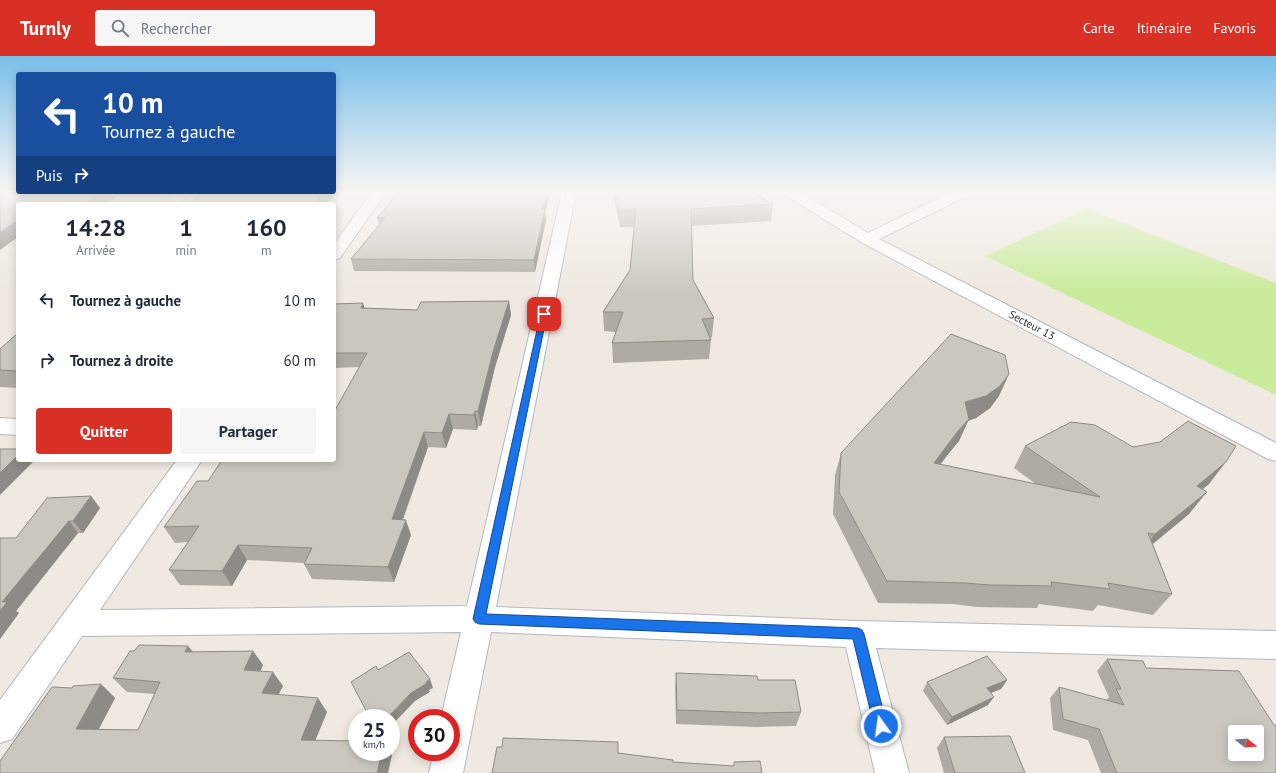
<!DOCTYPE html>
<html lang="fr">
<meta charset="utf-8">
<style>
body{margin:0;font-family:"PT Sans",sans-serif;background:#f6f6f7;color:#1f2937;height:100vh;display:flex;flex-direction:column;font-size:15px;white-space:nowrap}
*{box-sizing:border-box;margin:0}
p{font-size:13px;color:#747a83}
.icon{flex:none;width:22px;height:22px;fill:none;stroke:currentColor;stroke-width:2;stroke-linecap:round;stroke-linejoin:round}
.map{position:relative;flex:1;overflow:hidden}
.side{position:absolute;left:16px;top:146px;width:320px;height:260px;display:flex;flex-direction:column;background:#fff;border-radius:4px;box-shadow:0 2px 10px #0003}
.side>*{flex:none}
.banner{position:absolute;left:16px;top:16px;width:320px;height:122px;border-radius:4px;box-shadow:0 2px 10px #0003;background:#1a4fa0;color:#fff;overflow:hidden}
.needle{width:26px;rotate:107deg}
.buttons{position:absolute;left:1228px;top:669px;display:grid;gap:8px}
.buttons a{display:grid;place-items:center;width:36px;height:36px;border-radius:4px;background:#fff;box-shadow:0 2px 10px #0003;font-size:20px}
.speed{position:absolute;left:348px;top:653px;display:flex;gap:8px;font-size:20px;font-weight:700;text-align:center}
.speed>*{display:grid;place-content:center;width:52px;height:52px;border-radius:50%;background:#fff;box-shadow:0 2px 10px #0003;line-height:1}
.speed small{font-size:10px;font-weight:400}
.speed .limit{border:6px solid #d22;background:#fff;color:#111}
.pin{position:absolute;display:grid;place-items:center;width:34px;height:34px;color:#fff;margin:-17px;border-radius:8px;box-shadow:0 2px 6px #0006}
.me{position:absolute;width:44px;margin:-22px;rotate:346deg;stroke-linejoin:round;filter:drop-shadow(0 0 3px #0008)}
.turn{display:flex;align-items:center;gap:14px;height:84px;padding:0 20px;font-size:18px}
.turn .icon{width:52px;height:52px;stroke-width:2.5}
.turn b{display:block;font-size:28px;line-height:34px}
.then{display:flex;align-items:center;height:38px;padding:0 20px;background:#0003;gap:8px;font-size:15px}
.eta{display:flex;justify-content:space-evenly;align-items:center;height:68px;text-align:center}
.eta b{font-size:24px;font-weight:600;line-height:28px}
.action{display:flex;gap:8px;margin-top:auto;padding:8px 20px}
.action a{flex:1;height:46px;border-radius:4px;background:#d93025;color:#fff;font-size:16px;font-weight:600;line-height:46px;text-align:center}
.action a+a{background:#f6f6f7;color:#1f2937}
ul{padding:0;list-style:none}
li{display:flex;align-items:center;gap:12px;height:60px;padding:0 20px}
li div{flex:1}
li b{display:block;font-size:15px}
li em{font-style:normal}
header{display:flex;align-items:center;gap:24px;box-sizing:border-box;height:56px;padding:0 20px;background:#d93025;color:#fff}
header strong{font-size:19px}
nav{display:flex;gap:22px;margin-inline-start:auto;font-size:14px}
.search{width:280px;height:36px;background:#f6f6f7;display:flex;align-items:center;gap:10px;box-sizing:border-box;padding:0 14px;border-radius:4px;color:#747a83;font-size:15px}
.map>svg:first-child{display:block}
.pitch{fill:#c9ec9a}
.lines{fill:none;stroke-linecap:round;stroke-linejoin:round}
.minor-casing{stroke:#b4b7c1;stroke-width:2}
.minor{fill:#fff;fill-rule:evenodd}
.wall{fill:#afaba4}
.shaded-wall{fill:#8e8b86}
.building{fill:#cbc7bf;stroke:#8e8b86;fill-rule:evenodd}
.route{fill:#1a73e8;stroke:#114b97}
.labels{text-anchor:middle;stroke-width:3.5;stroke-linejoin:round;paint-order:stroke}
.street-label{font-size:11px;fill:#2e2e2e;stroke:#fff}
</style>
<header>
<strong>Turnly</strong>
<div class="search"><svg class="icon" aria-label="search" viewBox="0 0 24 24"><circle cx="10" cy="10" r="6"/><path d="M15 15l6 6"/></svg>Rechercher</div>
<nav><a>Carte</a><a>Itinéraire</a><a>Favoris</a></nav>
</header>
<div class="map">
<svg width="1276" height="717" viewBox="0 0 1276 717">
<rect width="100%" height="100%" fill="#efe9e1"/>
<polygon class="pitch" points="1087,153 1276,227 1276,339 985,200"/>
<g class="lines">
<defs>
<g id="minor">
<polygon points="175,136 191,136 179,148 163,148"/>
<polygon points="372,136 386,136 340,202 334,204 334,188"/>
<polygon points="562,136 576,136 496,551 858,565 1276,575 1276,603 876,592 909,717 875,717 846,591 491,576 463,717 429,717 434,696 451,696 451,662 441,662 461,576 82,580 12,683 0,687 0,644 177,404 202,404 100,554 467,550"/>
<polygon points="783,136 800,136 868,177 952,136 971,136 969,139 879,183 1276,387 1276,405 1268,403 861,186 785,139"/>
<polygon points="0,362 18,363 18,379 0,378"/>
</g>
</defs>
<use href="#minor" class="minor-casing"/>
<use href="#minor" class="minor"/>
</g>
<g class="wall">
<polygon points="613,136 752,136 773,148 771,165 692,170 693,224 714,262 712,281 710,282 711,284 709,303 613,307 612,287 616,276 604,275 603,256 630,214 634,171 620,171"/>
<polygon points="545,157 546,164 535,216 354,215 351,203 379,169 377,162"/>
<polygon points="509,245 511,259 495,311 481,370 478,370 477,374 453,373 446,392 428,391 403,464 411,479 394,526 312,523 304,508 305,507 247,504 232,530 180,529 169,514 188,486 175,487 164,471 208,425 334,404 359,311 334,312 334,248 365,252 417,254"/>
<polygon points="18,277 18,332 0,331 0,293"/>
<polygon points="999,340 990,352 976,362 968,365 959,385 949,397 940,408 1036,428 1014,412 1025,390 1133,391 1209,428 1202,433 1189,458 1153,488 1172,538 1153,559 1098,549 1093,555 1039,548 1037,552 977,551 953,548 878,547 833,458 835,419 841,397"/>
<polygon points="91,440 100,452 83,477 78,477 16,555 19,557 0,583 0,482 16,482"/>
<polygon points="253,595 263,609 260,615 283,630 278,639 327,656 315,685 357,696 391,696 392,699 0,717 72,632 101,628 115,642 99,673 138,674 155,638 127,636 113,622 193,596"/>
<polygon points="1107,603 1146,612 1274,669 1276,717 1101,717 1088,684 1053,674 1050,642 1059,631 1106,644 1109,641 1097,615"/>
<polygon points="676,617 758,624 801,656 796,670 757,671 676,668 675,632"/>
<polygon points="1007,624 1001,633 990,637 988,649 947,669 923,635 927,626"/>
<polygon points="944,681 1025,717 944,717 937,692"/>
</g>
<g class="shaded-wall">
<polygon points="100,136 123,136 106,148 82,148"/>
<polygon points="324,136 336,136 326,148 314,148"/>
<polygon points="547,136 551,136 545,157 546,164 535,216 534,204 542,153"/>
<polygon points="18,164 18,181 0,194 0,176"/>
<polygon points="509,245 511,259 495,311 481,370 478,355 493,296"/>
<polygon points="363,247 368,262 361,252"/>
<polygon points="1009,318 999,340 990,352 976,362 968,365 959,385 949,397 925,429 934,407 958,375 965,346"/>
<polygon points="475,355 478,370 477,374 474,359"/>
<polygon points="449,358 453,373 446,392 442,377"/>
<polygon points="424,376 428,391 397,479 392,463"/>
<polygon points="18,399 18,404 33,404 34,405 0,439 0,417"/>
<polygon points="1226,406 1209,428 1179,452 1197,430"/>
<polygon points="1207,436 1189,458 1138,500 1155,478"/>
<polygon points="91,440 100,452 83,477 73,465"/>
<polygon points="406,464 411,479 394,526 388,511"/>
<polygon points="69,465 78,477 16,555 19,557 0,583 0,555 2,546"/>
<polygon points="238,489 247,504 232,530 222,515"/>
<polygon points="188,590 200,604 185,596"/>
<polygon points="253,595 263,609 255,628 244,614"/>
<polygon points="273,616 283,630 272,651 262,637"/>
<polygon points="430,623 433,632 429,634 430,636 415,645 391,670 391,662 387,662 411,637"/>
<polygon points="1007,624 1001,633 981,641 987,632"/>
<polygon points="101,628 115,642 92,686 76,673"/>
<polygon points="994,641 988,649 947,669 952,661"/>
<polygon points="318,642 327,656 310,697 301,684"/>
<polygon points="382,696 391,696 392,699 388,717 377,717"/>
</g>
<g class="building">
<polygon points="0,136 100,136 82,148 18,148 18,164 0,176"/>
<polygon points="203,136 324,136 314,148 189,148"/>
<polygon points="398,136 547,136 542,153 545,153 534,204 351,203 385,162 377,162"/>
<polygon points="616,136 752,136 773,148 691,153 693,224 714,262 702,263 711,284 612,287 623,256 603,256 630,214 636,153 620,154"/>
<polygon points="509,245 493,296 478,355 475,355 474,359 449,358 442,377 424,376 392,463 406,464 388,511 304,508 312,492 238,489 222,515 169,514 199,470 164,471 197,425 208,425 222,404 334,404 334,356 367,297 334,297 334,248 363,247 361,252 417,254 421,246"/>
<polygon points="18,277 18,315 0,314 0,293"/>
<polygon points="951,278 1005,299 1009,318 1000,330 986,340 965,346 969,363 958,375 934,407 1100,441 1025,390 1071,366 1095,369 1133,391 1160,386 1188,365 1236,390 1226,406 1197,430 1207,436 1155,478 1148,477 1172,538 1108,527 1110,533 1051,526 1052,530 990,529 965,527 887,525 839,436 841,397"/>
<polygon points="0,393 18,393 18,399 0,417"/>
<polygon points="91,440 73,465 69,465 2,546 7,546 0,555 0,482 16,482 47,442"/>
<polygon points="139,589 188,590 185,596 253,595 244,614 273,616 262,637 318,642 301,684 357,685 357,696 382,696 377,717 0,717 0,705 52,631 72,632 73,630 101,628 76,673 138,674 160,626 113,622 130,595 134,595"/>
<polygon points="409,596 430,623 426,626 426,628 411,637 387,662 370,662 351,626 376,610 378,614"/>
<polygon points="987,600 1007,624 987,632 994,641 952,661 927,626"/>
<path d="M1107,603L1143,605L1146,612L1239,615L1274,669H1276V717H1117L1099,673L1063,663L1059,631L1124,649L1116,633H1121ZM1235,676H1257V698H1235Z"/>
<polygon points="676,617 757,620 758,624 795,624 801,656 760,657 677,654"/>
<polygon points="1010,680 1025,717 955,717 944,681"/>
<polygon points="503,682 618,686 618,697 673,704 673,706 734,710 734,706 760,705 762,717 492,717 497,691 502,691"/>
</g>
<linearGradient id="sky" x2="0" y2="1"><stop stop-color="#7abfeb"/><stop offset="0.57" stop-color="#f8f5f2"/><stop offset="1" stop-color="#f8f5f2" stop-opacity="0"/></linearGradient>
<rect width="1276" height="237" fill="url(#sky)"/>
<polygon class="route" points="541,256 546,256 547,258 486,558 858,572 862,574 864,578 887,670 886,675 881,677 876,675 874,670 853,583 479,568 475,566 473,563"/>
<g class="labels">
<g class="street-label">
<text transform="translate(1032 269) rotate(28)" y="4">Secteur 13</text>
</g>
</g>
</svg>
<div class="buttons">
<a><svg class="needle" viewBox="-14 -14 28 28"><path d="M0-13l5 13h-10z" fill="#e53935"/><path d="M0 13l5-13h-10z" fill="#747a83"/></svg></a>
</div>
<div class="speed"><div>25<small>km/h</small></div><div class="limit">30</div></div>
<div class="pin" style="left:544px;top:258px;background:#d93025"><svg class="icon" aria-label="arrive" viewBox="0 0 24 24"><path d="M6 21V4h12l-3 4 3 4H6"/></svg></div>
<svg class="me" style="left:881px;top:670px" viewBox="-20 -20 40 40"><circle r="17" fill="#1a73e8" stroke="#fff" stroke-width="3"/><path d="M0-11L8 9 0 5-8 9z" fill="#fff"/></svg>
<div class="banner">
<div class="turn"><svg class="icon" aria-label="left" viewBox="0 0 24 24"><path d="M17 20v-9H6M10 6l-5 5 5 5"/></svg><div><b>10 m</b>Tournez à gauche</div></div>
<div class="then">Puis<svg class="icon" aria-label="right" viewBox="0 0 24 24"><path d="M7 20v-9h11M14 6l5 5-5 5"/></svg></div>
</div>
<section class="side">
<div class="eta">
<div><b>14:28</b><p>Arrivée</p></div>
<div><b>1</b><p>min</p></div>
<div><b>160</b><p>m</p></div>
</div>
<ul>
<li><svg class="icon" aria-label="left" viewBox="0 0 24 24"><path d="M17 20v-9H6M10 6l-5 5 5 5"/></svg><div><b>Tournez à gauche</b></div><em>10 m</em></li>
<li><svg class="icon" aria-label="right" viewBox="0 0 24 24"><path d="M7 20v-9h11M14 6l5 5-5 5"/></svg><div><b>Tournez à droite</b></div><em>60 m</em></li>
</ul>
<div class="action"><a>Quitter</a><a>Partager</a></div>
</section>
</div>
